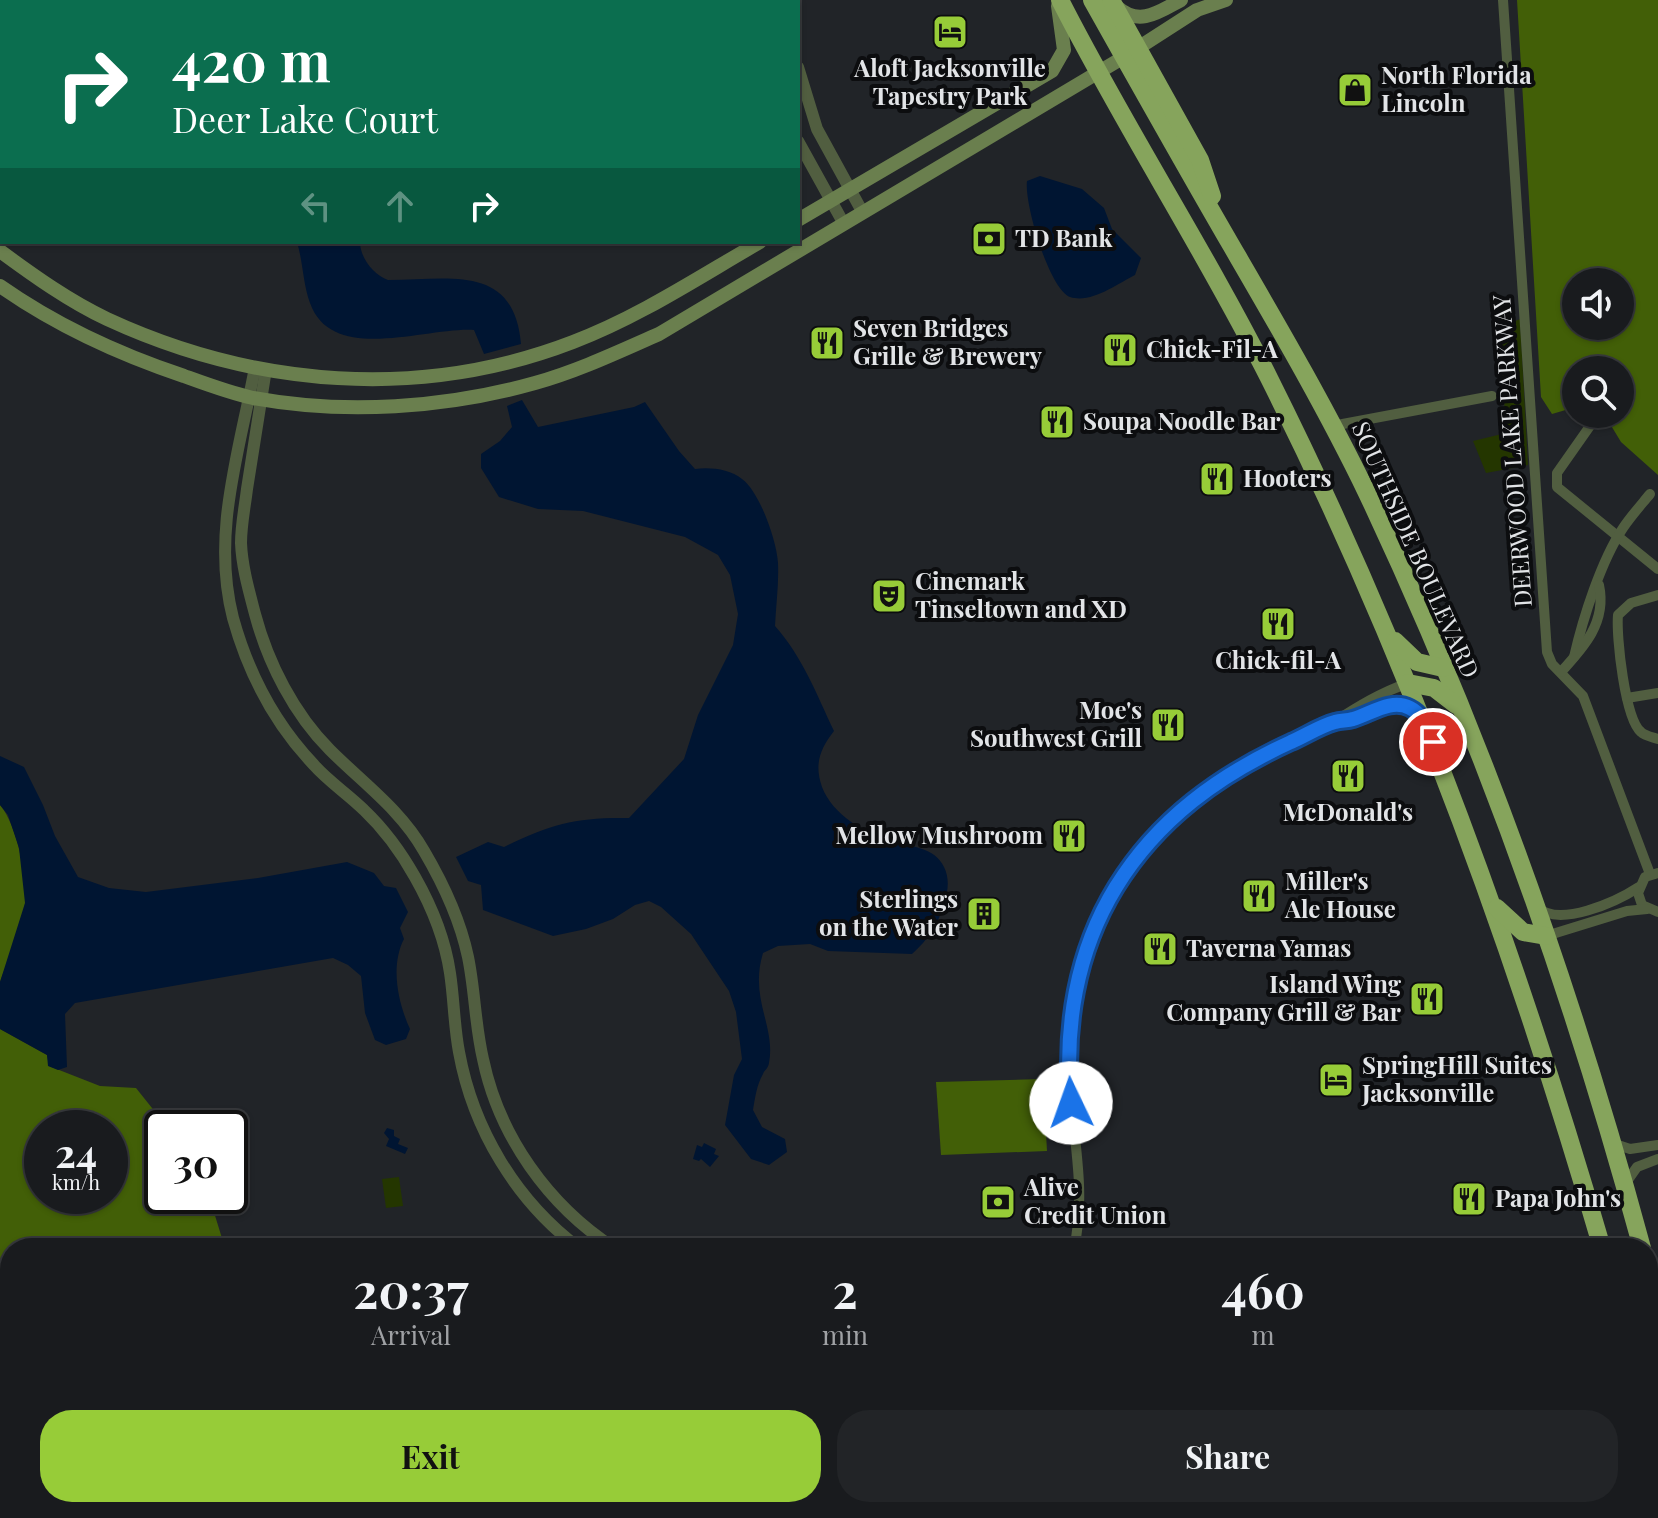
<!DOCTYPE html>
<style>
body{margin:0;font-family:"Playfair Display",serif;background:#222427;color:#f1f3f6;height:100vh;display:flex;flex-direction:column;font-size:30px;white-space:nowrap}
*{box-sizing:border-box;margin:0}
p{font-size:26px;color:#9fa1a4}
.icon{flex:none;width:44px;height:44px;fill:none;stroke:currentColor;stroke-width:2;stroke-linecap:round;stroke-linejoin:round}
.map{position:relative;flex:1;overflow:hidden}
.drawer{position:absolute;left:0px;top:1238px;width:1658px;height:280px;display:flex;flex-direction:column;background:#191b1e;border-radius:32px 32px 0 0;box-shadow:0 2px 6px #0004,0 0 0 2px #37393c}
.drawer>*{flex:none}
.hud{position:absolute;left:0px;top:0px;width:800px;height:244px;box-shadow:0 2px 6px #0004,0 0 0 2px #37393c;background:#0b6e4f;color:#fff;overflow:hidden}
.fabs{position:absolute;left:1562px;top:268px;display:grid;gap:16px}
.fabs a{display:grid;place-items:center;width:72px;height:72px;border-radius:50%;background:#191b1e;box-shadow:0 2px 6px #0004,0 0 0 2px #37393c;font-size:40px}
.speed{position:absolute;left:24px;top:1110px;display:flex;gap:16px;font-size:40px;font-weight:700;text-align:center}
.speed>*{display:grid;place-content:center;width:104px;height:104px;border-radius:50%;background:#191b1e;box-shadow:0 2px 6px #0004,0 0 0 2px #37393c;line-height:1}
.speed small{font-size:20px;font-weight:400}
.speed .limit{border:4px solid #111;border-radius:12px;background:#fff;color:#111}
.pin{position:absolute;display:grid;place-items:center;width:68px;height:68px;color:#fff;margin:-34px;border:4px solid #fff;border-radius:50%;box-shadow:0 2px 8px #0007}
.me{position:absolute;width:88px;margin:-44px;rotate:357deg;stroke-linejoin:round;filter:drop-shadow(0 0 6px #0008)}
.turn{display:flex;align-items:center;gap:28px;height:168px;padding:0 40px;font-size:36px}
.turn .icon{width:104px;height:104px;stroke-width:2.5}
.turn b{display:block;font-size:56px;line-height:68px}
.lanes{display:flex;align-items:center;height:76px;padding:0 40px;background:#0003;justify-content:center;gap:40px;direction:ltr}
.lanes .off{opacity:.35}
.eta{display:flex;justify-content:space-evenly;align-items:center;height:136px;text-align:center}
.eta b{font-size:48px;font-weight:700;line-height:56px}
.action{display:flex;gap:16px;margin-top:auto;padding:16px 40px}
.action a{flex:1;height:92px;border-radius:32px;background:#97cc38;color:#111;font-size:32px;font-weight:700;line-height:92px;text-align:center}
.action a+a{background:#222427;color:#f1f3f6}
.map>svg:first-child{display:block}
.green{fill:#243600}
.forest{fill:#425f07;fill-rule:evenodd}
.water{fill:#001532}
.lines{fill:none;stroke-linecap:round;stroke-linejoin:round}
.minor{stroke:#515e40;stroke-width:10}
.tertiary{stroke:#515e40;stroke-width:12}
.secondary{stroke:#6a7f4e;stroke-width:14}
.trunk{stroke:#86a45c;stroke-width:18}
.route-casing{stroke:#114b97;stroke-width:20}
.route{stroke:#1a73e8;stroke-width:14}
.labels{text-anchor:middle;stroke-width:8;stroke-linejoin:round;paint-order:stroke}
.poi-label{font-size:24px;font-weight:bold;fill:#e2e4e7;stroke:#0c0d0f;text-anchor:start}
.street-label{font-size:24px;fill:#e2e4e7;stroke:#0c0d0f}
</style>
<div class="map">
<svg width="1658" height="1518" viewBox="0 0 1658 1518">
<rect width="100%" height="100%" fill="#212428"/>
<g class="green">
<polygon points="1520,319 1528,465 1486,473 1473,441 1506,433 1500,328"/>
<polygon points="399,1177 403,1206 386,1208 382,1179"/>
<polygon points="532,1508 562,1508 556,1518 527,1518"/>
</g>
<g class="forest">
<path d="M1517,0H1658V475L1621,442L1604,414H1620V370H1576V407L1552,414L1541,397ZM1576,282H1620V326H1576Z"/>
<path d="M0,805C17,825 27,876 25,903C24,926 8,959 0,982Z"/>
<path d="M0,1029L47,1055L49,1066L100,1086L136,1088L168,1128H162V1196H209L225,1248H10V1508H173L152,1518H0ZM42,1128H110V1196H42Z"/>
<polygon points="1043,1079 1047,1151 941,1155 936,1082"/>
<polygon points="1091,1508 1136,1508 1121,1518 1075,1518"/>
<polygon points="1228,1508 1586,1508 1586,1518 1222,1518"/>
</g>
<g class="water">
<polygon points="183,0 369,0 183,2"/>
<path d="M1040,176L1082,189L1104,208L1112,229L1141,258L1135,275C1117,284 1091,304 1070,297C1049,289 1024,203 1027,181Z"/>
<path d="M297,242H360C360,258 374,275 388,280C450,280 514,263 521,344L484,354L474,330C426,327 332,365 310,303C303,284 303,262 297,242Z"/>
<path d="M522,400L538,427L634,407L645,402L679,451L695,469C710,467 730,469 742,479C760,492 777,542 778,563C779,584 776,605 775,626C802,656 817,695 834,731C820,749 814,764 822,787C833,815 864,833 892,841C910,847 935,847 944,867C950,879 948,892 944,903C939,923 928,940 912,954L828,951L810,944L778,946L763,953C749,999 776,1026 769,1063C768,1069 765,1069 763,1074C757,1084 755,1098 753,1110L762,1127L785,1139L787,1152L769,1165L751,1159L725,1125L734,1075L742,1059L736,1012L729,991L691,934L661,907L649,901L635,905L613,919L586,929L553,936L483,910L481,885L468,881L456,857L488,842L504,847C550,824 577,817 629,818L684,759L698,715L733,645L738,614L730,575L718,555L685,537L583,511L538,509L499,497L481,468V454L500,441L512,427L507,406Z"/>
<path d="M0,756L24,767L43,805L55,836L78,877L109,888L146,892L258,878L347,862L374,873L384,886L396,888L408,912L400,928L404,939C390,966 398,1003 410,1029L406,1039L386,1045L375,1040L365,1013L361,976L348,965L333,958L75,1003L65,1014L67,1067L58,1070L48,1066L47,1055L0,1029V982L25,903L19,848L8,815L0,805Z"/>
<polygon points="387,1128 394,1130 394,1136 400,1139 398,1144 408,1148 405,1154 386,1146 389,1139 384,1133"/>
<polygon points="704,1143 716,1149 714,1154 719,1156 710,1167 701,1159 699,1161 693,1159 697,1145 702,1147"/>
<polygon points="804,1508 803,1518 735,1518 687,1512 683,1509"/>
</g>
<g class="lines">
<g class="minor">
<polyline points="1503,0 1547,652 1552,664 1583,696 1650,874"/>
<polyline points="1332,426 1492,396"/>
<polyline points="1590,426 1557,473 1557,487 1658,569"/>
<path d="M1658,595L1631,603L1618,615C1616,636 1625,719 1641,732C1645,736 1652,737 1658,739"/>
<path d="M1574,657C1583,618 1601,561 1623,528C1631,516 1641,505 1650,494"/>
<path d="M1561,672C1584,647 1607,622 1599,585"/>
<polyline points="1627,698 1658,693"/>
<path d="M1336,722C1363,718 1394,692 1418,714"/>
<polyline points="1658,873 1645,877 1638,893 1642,905 1658,912"/>
<path d="M1537,907C1559,928 1616,902 1639,887"/>
<polyline points="1546,936 1627,911 1647,909"/>
<polyline points="1612,1143 1630,1149 1658,1145"/>
<polyline points="1625,1184 1637,1167 1658,1159"/>
<path d="M1074,1248C1089,1183 1067,1114 1068,1049C1071,939 1133,834 1225,776C1259,754 1300,743 1334,722C1359,706 1380,693 1408,683"/>
</g>
<g class="tertiary">
<polyline points="770,2 770,0"/>
<polyline points="793,2 793,0"/>
<polyline points="798,67 817,129 863,213"/>
<polyline points="798,141 844,224"/>
<path d="M255,367C240,450 211,533 233,618C248,672 275,724 314,765C329,782 348,794 364,810C384,829 401,852 415,877C432,907 445,939 450,973C454,999 454,1026 459,1052C473,1129 516,1201 579,1248"/>
<path d="M266,369C260,409 253,449 247,489C245,506 241,525 241,543C242,567 249,591 255,614C268,663 294,714 330,750C363,783 401,810 424,851C444,885 460,919 468,957C475,991 475,1025 483,1059C499,1136 548,1205 614,1248"/>
</g>
<g class="secondary">
<path d="M1117,7C1139,27 1159,12 1181,0"/>
<polyline points="798,220 1052,71 1064,50 1058,6"/>
<path d="M0,251C34,276 69,301 107,319C254,387 420,401 573,342C639,317 699,277 760,242"/>
<path d="M0,286C57,326 118,354 184,376C206,384 230,393 253,398C345,415 446,408 535,383C578,371 618,352 659,334L1124,57L1197,10L1226,0"/>
</g>
<g class="trunk">
<path d="M1060,0C1125,128 1204,249 1269,378C1409,657 1515,949 1602,1248"/>
<path d="M1092,0C1138,82 1184,164 1231,245C1278,326 1326,408 1367,493C1481,734 1572,990 1642,1248"/>
<polyline points="1111,0 1200,160 1212,196"/>
<polyline points="1395,641 1417,662 1443,668"/>
<polyline points="1408,683 1434,688 1456,705"/>
<polyline points="1497,908 1523,932 1546,936"/>
<polyline points="1648,1271 1658,1310"/>
<polyline points="1648,1419 1658,1466"/>
</g>
</g>
<g class="lines">
<defs>
<path id="route" d="M1071,1103C1064,1028 1076,952 1116,887C1158,819 1219,775 1291,742C1305,736 1320,726 1335,722C1341,720 1347,721 1353,719C1371,714 1391,698 1410,708C1424,715 1427,729 1433,742"/>
</defs>
<use href="#route" class="route-casing"/>
<use href="#route" class="route"/>
</g>
<defs>
<symbol id="hotel-square" viewBox="-11 -11 22 22"><rect x="-9" y="-9" width="18" height="18" rx="4" fill="#97cc38" stroke="#0c0d0f"/><path d="M-6-4.5h1.5V1H6V5H4.5V3h-9V5H-6ZM-4 0a1.8 1.8 0 1 1 3.6 0ZM.5 0V-2.5h3Q6-2.5 6 0Z" fill="#111"/></symbol>
<symbol id="shop-square" viewBox="-11 -11 22 22"><rect x="-9" y="-9" width="18" height="18" rx="4" fill="#97cc38" stroke="#0c0d0f"/><path d="M-5-2.5h2.3a2.7 3.5 0 0 1 5.4 0H5L5.5 6h-11ZM-1.5-2.5h3a1.5 2.3 0 0 0-3 0Z" fill="#111"/></symbol>
<symbol id="bank-square" viewBox="-11 -11 22 22"><rect x="-9" y="-9" width="18" height="18" rx="4" fill="#97cc38" stroke="#0c0d0f"/><path d="M-6-4H6V4H-6ZM0-2.3a2.3 2.3 0 1 0 0 4.6a2.3 2.3 0 1 0 0-4.6Z" fill="#111"/></symbol>
<symbol id="restaurant-square" viewBox="-11 -11 22 22"><rect x="-9" y="-9" width="18" height="18" rx="4" fill="#97cc38" stroke="#0c0d0f"/><path d="M-5-6h1v4h1v-4h1v4h1v-4h1v5L-1.5 .5V6h-2V.5L-5-1ZM5-6V6H3V1.5H1.5Q1.5-4 5-6Z" fill="#111"/></symbol>
<symbol id="theatre-square" viewBox="-11 -11 22 22"><rect x="-9" y="-9" width="18" height="18" rx="4" fill="#97cc38" stroke="#0c0d0f"/><path d="M-5-5.5Q0-4 5-5.5V0Q5 5 0 6Q-5 5-5 0ZM-3.3-2.5H-1v1.5H-3.3ZM1-2.5H3.3v1.5H1ZM-2.8 1Q0 5.5 2.8 1Z" fill="#111"/></symbol>
<symbol id="building-square" viewBox="-11 -11 22 22"><rect x="-9" y="-9" width="18" height="18" rx="4" fill="#97cc38" stroke="#0c0d0f"/><path d="M-4-6H4V6H1V3H-1V6H-4ZM-2.5-4.3h1.7v1.8h-1.7ZM.8-4.3h1.7v1.8H.8ZM-2.5-1h1.7V.8h-1.7ZM.8-1h1.7V.8H.8Z" fill="#111"/></symbol>
</defs>
<g fill-rule="evenodd">
<use href="#hotel-square" x="930" y="12" width="40" height="40"/>
<use href="#shop-square" x="1335" y="70" width="40" height="40"/>
<use href="#bank-square" x="969" y="219" width="40" height="40"/>
<use href="#restaurant-square" x="807" y="323" width="40" height="40"/>
<use href="#restaurant-square" x="1100" y="330" width="40" height="40"/>
<use href="#restaurant-square" x="1037" y="402" width="40" height="40"/>
<use href="#restaurant-square" x="1197" y="459" width="40" height="40"/>
<use href="#theatre-square" x="869" y="576" width="40" height="40"/>
<use href="#restaurant-square" x="1258" y="604" width="40" height="40"/>
<use href="#restaurant-square" x="1148" y="705" width="40" height="40"/>
<use href="#restaurant-square" x="1328" y="756" width="40" height="40"/>
<use href="#restaurant-square" x="1049" y="816" width="40" height="40"/>
<use href="#restaurant-square" x="1239" y="876" width="40" height="40"/>
<use href="#building-square" x="964" y="894" width="40" height="40"/>
<use href="#restaurant-square" x="1140" y="929" width="40" height="40"/>
<use href="#restaurant-square" x="1407" y="979" width="40" height="40"/>
<use href="#hotel-square" x="1316" y="1060" width="40" height="40"/>
<use href="#restaurant-square" x="1449" y="1179" width="40" height="40"/>
<use href="#bank-square" x="978" y="1182" width="40" height="40"/>
</g>
<g class="labels">
<g class="poi-label">
<text x="950" y="77" text-anchor="middle">Aloft Jacksonville<tspan x="950" dy="28">Tapestry Park</tspan></text>
<text x="1381" y="84">North Florida<tspan x="1381" dy="28">Lincoln</tspan></text>
<text x="1015" y="247">TD Bank</text>
<text x="853" y="337">Seven Bridges<tspan x="853" dy="28">Grille &amp; Brewery</tspan></text>
<text x="1146" y="358">Chick-Fil-A</text>
<text x="1083" y="430">Soupa Noodle Bar</text>
<text x="1243" y="487">Hooters</text>
<text x="915" y="590">Cinemark<tspan x="915" dy="28">Tinseltown and XD</tspan></text>
<text x="1278" y="669" text-anchor="middle">Chick-fil-A</text>
<text x="1142" y="719" text-anchor="end">Moe's<tspan x="1142" dy="28">Southwest Grill</tspan></text>
<text x="1348" y="821" text-anchor="middle">McDonald's</text>
<text x="1043" y="844" text-anchor="end">Mellow Mushroom</text>
<text x="1285" y="890">Miller's<tspan x="1285" dy="28">Ale House</tspan></text>
<text x="958" y="908" text-anchor="end">Sterlings<tspan x="958" dy="28">on the Water</tspan></text>
<text x="1186" y="957">Taverna Yamas</text>
<text x="1401" y="993" text-anchor="end">Island Wing<tspan x="1401" dy="28">Company Grill &amp; Bar</tspan></text>
<text x="1362" y="1074">SpringHill Suites<tspan x="1362" dy="28">Jacksonville</tspan></text>
<text x="1024" y="1196">Alive<tspan x="1024" dy="28">Credit Union</tspan></text>
<text x="1495" y="1207">Papa John's</text>
</g>
<g class="street-label">
<text transform="translate(1513 451) rotate(-94)" y="8">DEERWOOD LAKE PARKWAY</text>
<text transform="translate(1415 550) rotate(66)" y="8">SOUTHSIDE BOULEVARD</text>
</g>
</g>
</svg>
<div class="fabs">
<a><svg class="icon" aria-label="sound" viewBox="0 0 24 24"><path d="M4 9h4l5-4v14l-5-4H4zM17 9q2 3 0 6"/></svg></a>
<a><svg class="icon" aria-label="search" viewBox="0 0 24 24"><circle cx="10" cy="10" r="6"/><path d="M15 15l6 6"/></svg></a>
</div>
<div class="speed"><div>24<small>km/h</small></div><div class="limit">30</div></div>
<div class="pin" style="left:1433px;top:742px;background:#d93025"><svg class="icon" aria-label="arrive" viewBox="0 0 24 24"><path d="M6 21V4h12l-3 4 3 4H6"/></svg></div>
<svg class="me" style="left:1071px;top:1103px" viewBox="-20 -20 40 40"><circle r="19" fill="#fff"/><path d="M0-13L10 11 0 6-10 11z" fill="#1a73e8"/></svg>
<div class="hud">
<div class="turn"><svg class="icon" aria-label="right" viewBox="0 0 24 24"><path d="M7 20v-9h11M14 6l5 5-5 5"/></svg><div><b>420 m</b>Deer Lake Court</div></div>
<div class="lanes"><svg class="icon off" aria-label="left" viewBox="0 0 24 24"><path d="M17 20v-9H6M10 6l-5 5 5 5"/></svg><svg class="icon off" aria-label="ahead" viewBox="0 0 24 24"><path d="M12 20V5M6 11l6-6 6 6"/></svg><svg class="icon" aria-label="right" viewBox="0 0 24 24"><path d="M7 20v-9h11M14 6l5 5-5 5"/></svg></div>
</div>
<section class="drawer">
<div class="eta">
<div><b>20:37</b><p>Arrival</p></div>
<div><b>2</b><p>min</p></div>
<div><b>460</b><p>m</p></div>
</div>
<div class="action"><a>Exit</a><a>Share</a></div>
</section>
</div>
